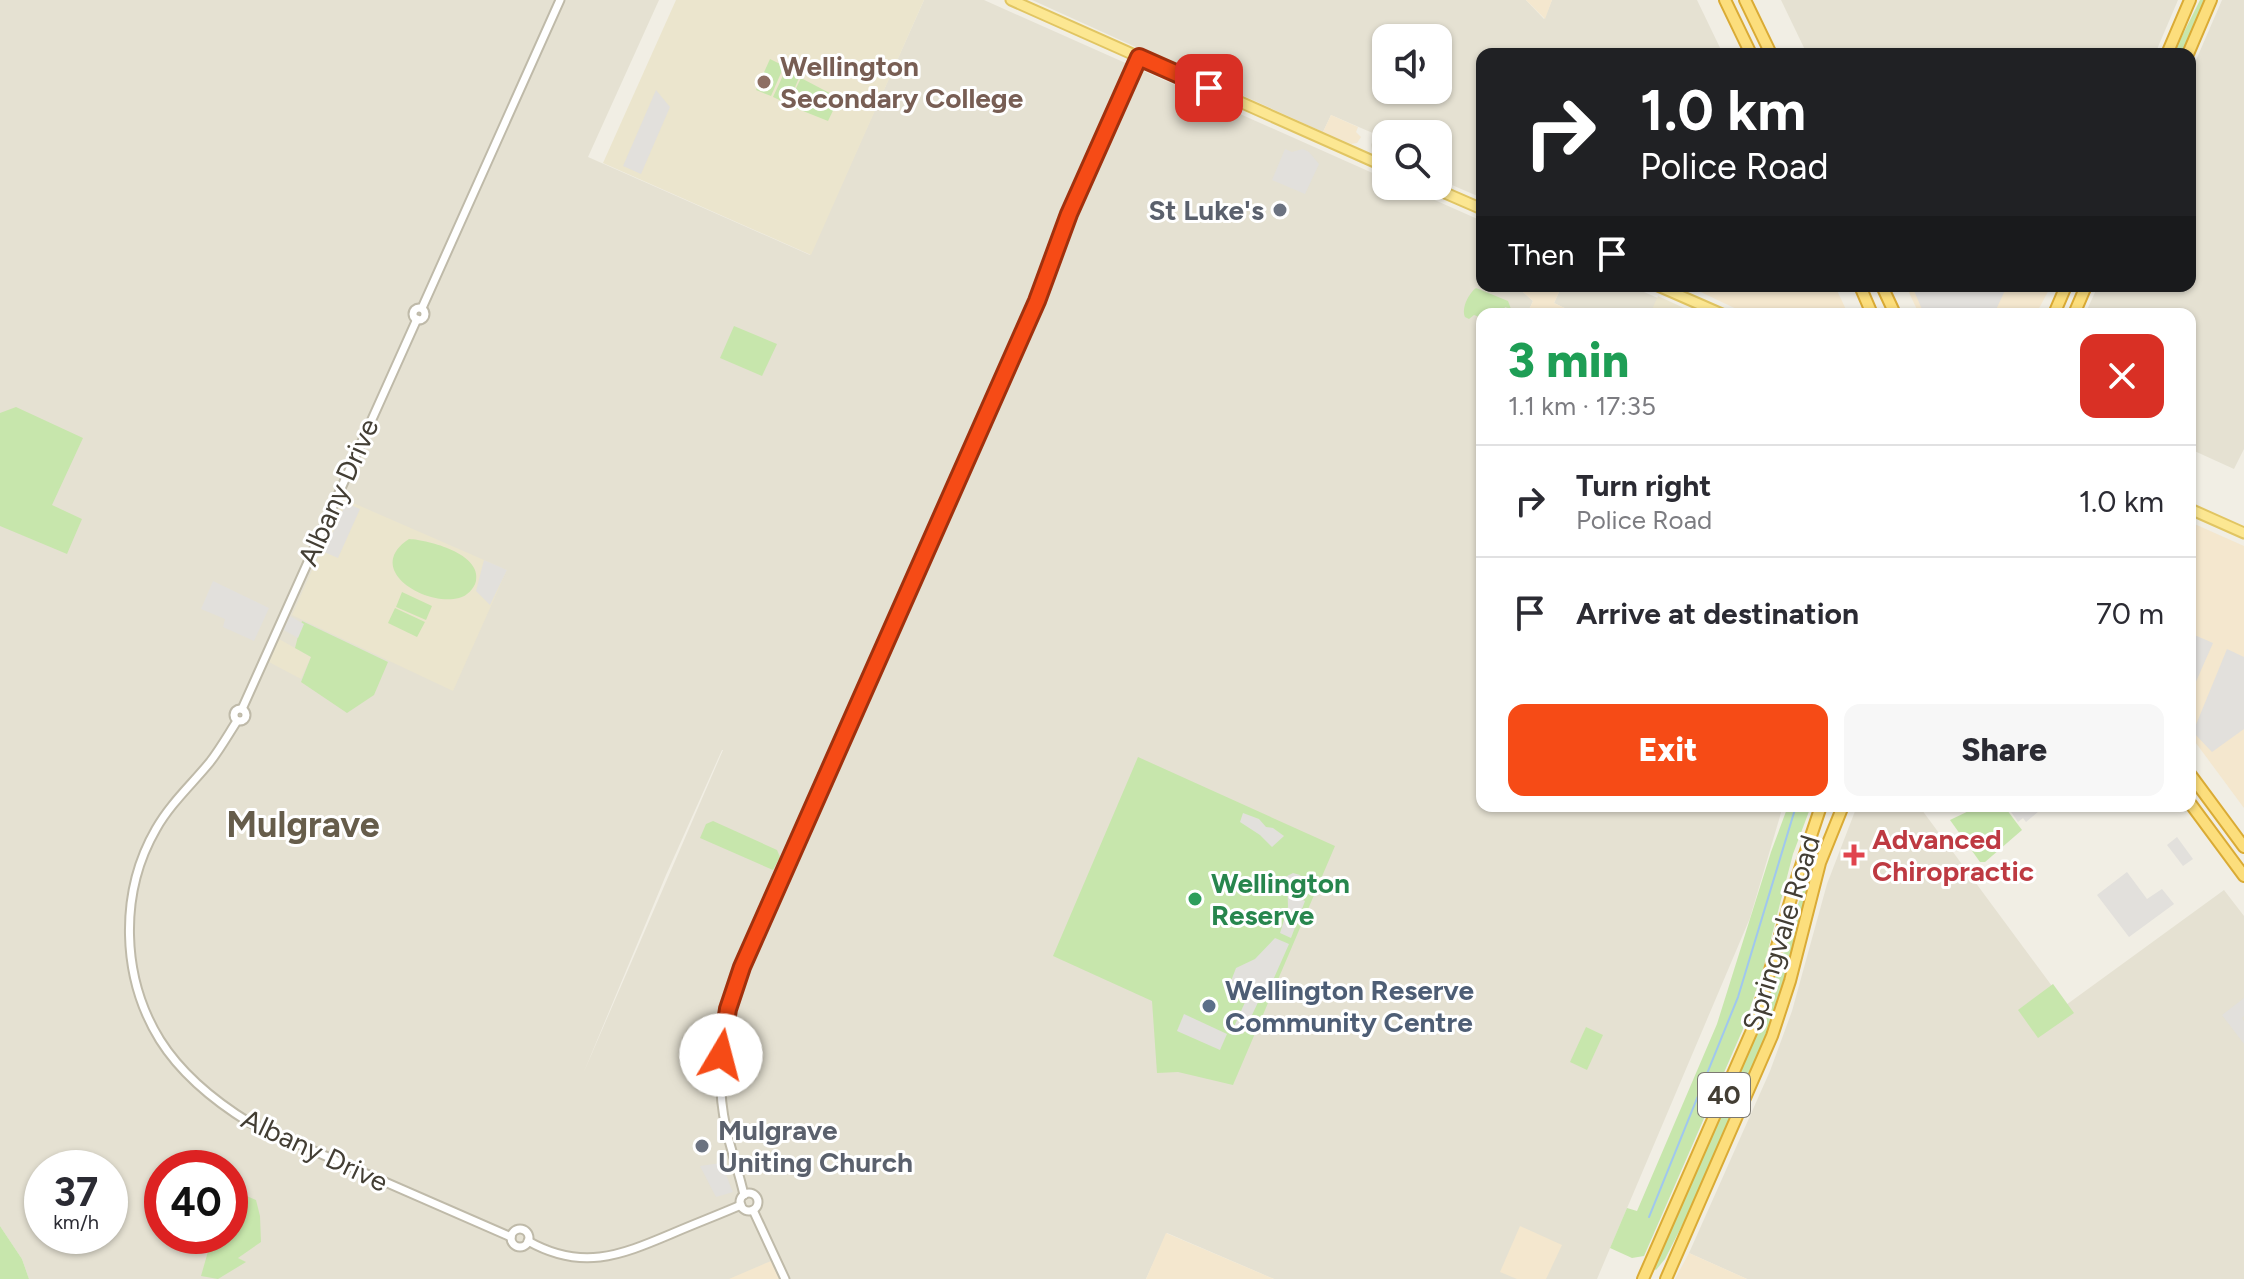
<!DOCTYPE html>
<meta charset="utf-8">
<style>
body{margin:0;font-family:Figtree,sans-serif;background:#f7f7f7;color:#2b2b33;height:100vh;display:flex;flex-direction:column;font-size:30px;white-space:nowrap}
*{box-sizing:border-box;margin:0}
p{font-size:26px;color:#7c7c81}
.icon{flex:none;width:44px;height:44px;fill:none;stroke:currentColor;stroke-width:2;stroke-linecap:round;stroke-linejoin:round}
.map{position:relative;flex:1;overflow:hidden}
.panel{position:absolute;left:1476px;top:308px;width:720px;height:504px;display:flex;flex-direction:column;background:#fff;border-radius:16px;box-shadow:0 2px 6px #0004}
.panel>*{flex:none}
.hud{position:absolute;left:1476px;top:48px;width:720px;height:244px;border-radius:16px;box-shadow:0 2px 6px #0004;background:#202124;color:#fff;overflow:hidden}
.fabs{position:absolute;left:1372px;top:24px;display:grid;gap:16px}
.fabs a{display:grid;place-items:center;width:80px;height:80px;border-radius:16px;background:#fff;box-shadow:0 2px 6px #0004;font-size:40px}
.speed{position:absolute;left:24px;top:1150px;display:flex;gap:16px;font-size:40px;font-weight:700;text-align:center}
.speed>*{display:grid;place-content:center;width:104px;height:104px;border-radius:50%;background:#fff;box-shadow:0 2px 6px #0004;line-height:1}
.speed small{font-size:20px;font-weight:400}
.speed .limit{border:12px solid #d22;background:#fff;color:#111}
.pin{position:absolute;display:grid;place-items:center;width:68px;height:68px;color:#fff;margin:-34px;border-radius:16px;box-shadow:0 4px 12px #0006}
.me{position:absolute;width:88px;margin:-44px;rotate:8deg;stroke-linejoin:round;filter:drop-shadow(0 0 6px #0008)}
.turn{display:flex;align-items:center;gap:28px;height:168px;padding:0 32px;font-size:36px}
.turn .icon{width:104px;height:104px;stroke-width:2.5}
.turn b{display:block;font-size:56px;line-height:68px}
.then{display:flex;align-items:center;height:76px;padding:0 32px;background:#0003;gap:16px;font-size:30px}
.round{display:grid;place-items:center;flex:none;width:84px;height:84px;border-radius:16px;background:#f7f7f7}
.summary{display:flex;align-items:center;justify-content:space-between;height:136px;padding:0 32px}
h1{font-size:48px;font-weight:800;line-height:60px;color:#1e9e55}
.primary-button{display:flex;gap:16px;margin-top:auto;padding:16px 32px}
.primary-button a{flex:1;height:92px;border-radius:16px;background:#f64b16;color:#fff;font-size:32px;font-weight:800;line-height:92px;text-align:center}
.primary-button a+a{background:#f7f7f7;color:#2b2b33}
ul{padding:0;list-style:none}
li{display:flex;align-items:center;gap:24px;height:112px;padding:0 32px;border-top:2px solid #e1e1e2}
li div{flex:1}
li b{display:block;font-size:30px}
li em{font-style:normal}
.map>svg:first-child{display:block}
.residential{fill:#e5e1d2;fill-rule:evenodd}
.commercial{fill:#f4e7ce}
.education{fill:#ebe5cd}
.green{fill:#c7e6ac}
.parking{fill:#e2e0dc}
.lines{fill:none;stroke-linecap:round;stroke-linejoin:round}
.stream{stroke:#a0c7ee;stroke-width:2}
.tertiary-casing{stroke:#bfbaa9;stroke-width:11}
.primary-casing{stroke:#e1c562;stroke-width:13}
.trunk-casing{stroke:#daab35;stroke-width:14}
.tertiary{stroke:#fff;stroke-width:7}
.primary{stroke:#fce792;stroke-width:9}
.trunk{stroke:#fcde7c;stroke-width:10}
.route-casing{stroke:#a0310e;stroke-width:20}
.route{stroke:#f64b16;stroke-width:14}
.education-dot{fill:#8d6e63;stroke:#fff;stroke-width:3}
.worship-dot{fill:#6b7280;stroke:#fff;stroke-width:3}
.health-dot{fill:#e0444e;stroke:#fff;stroke-width:3}
.leisure-dot{fill:#2e9e5b;stroke:#fff;stroke-width:3}
.service-dot{fill:#5c6f8a;stroke:#fff;stroke-width:3}
.labels{text-anchor:middle;stroke-width:6;stroke-linejoin:round;paint-order:stroke}
.shield{fill:#fff;stroke:#7b7871;stroke-width:2}
.shield-label{font-size:26px;font-weight:bold;fill:#433e34}
.education-label{font-size:28px;font-weight:bold;fill:#785e54;stroke:#fff;text-anchor:start}
.worship-label{font-size:28px;font-weight:bold;fill:#5b616d;stroke:#fff;text-anchor:end}
.street-label{font-size:28px;fill:#433e34;stroke:#fff}
.health-label{font-size:28px;font-weight:bold;fill:#be3a42;stroke:#fff;text-anchor:start}
.leisure-label{font-size:28px;font-weight:bold;fill:#27864d;stroke:#fff;text-anchor:start}
.service-label{font-size:28px;font-weight:bold;fill:#4e5e75;stroke:#fff;text-anchor:start}
.district-label{font-size:36px;font-weight:bold;fill:#665d4b;stroke:#fff}
</style>
<div class="map">
<svg width="2244" height="1279" viewBox="0 0 2244 1279">
<rect width="100%" height="100%" fill="#f1eee4"/>
<g class="residential">
<path d="M0,0H659L588,157L810,255L924,0H984L1386,179V186H1403L1482,221V286H1516L1533,301L1527,314H1482V806H1783L1750,918L1597,1279H1274L1167,1233L1146,1279H29L22,1259L0,1226ZM722,750H723L583,1074L666,875ZM42,1168H110V1236H42ZM162,1168H230V1236H162Z"/>
<path d="M1032,0H1526L1544,19L1552,0H1697L1723,54H1482V198L1438,179V134H1386V156L1372,150L1371,145L1375,134L1331,115L1323,132ZM1386,38H1438V90H1386Z"/>
<polygon points="1781,0 2178,0 2155,54 1807,54"/>
<polygon points="2222,0 2244,0 2244,449 2234,469 2190,449 2190,314 2085,314 2098,286 2190,286 2190,74"/>
<polygon points="1562,286 1630,286 1695,314 1570,314 1571,311 1554,303"/>
<polygon points="1857,806 1919,806 2066,1005 2224,890 2244,916 2244,1279 1747,1279 1689,1253 1770,1071 1792,1011 1827,884"/>
</g>
<g class="commercial">
<polygon points="1526,0 1552,0 1545,19"/>
<polygon points="1331,115 1358,127 1356,132 1361,137 1357,143 1351,144 1323,132"/>
<polygon points="1516,286 1562,286 1554,303 1571,311 1570,314 1527,314 1533,301"/>
<polygon points="1688,286 1835,286 1848,314 1747,314"/>
<polygon points="1906,286 2051,286 2036,314 1919,314"/>
<polygon points="2190,522 2244,546 2244,808 2190,735"/>
<polygon points="1520,1226 1562,1245 1546,1279 1517,1279 1500,1272"/>
<polygon points="1166,1233 1274,1279 1146,1279"/>
<polygon points="1689,1253 1747,1279 1675,1279"/>
<polygon points="771,1261 779,1279 729,1279"/>
</g>
<g class="education">
<polygon points="676,0 924,0 811,255 603,163"/>
<polygon points="1658,296 1697,314 1650,314"/>
<polygon points="344,499 507,570 453,691 292,615"/>
<polygon points="279,639 311,657 301,679 269,662"/>
</g>
<g class="green">
<polygon points="2200,0 2206,0 2182,54 2173,54"/>
<polygon points="770,59 784,66 771,96 756,90"/>
<polygon points="787,67 801,73 788,104 773,97"/>
<polygon points="801,78 839,98 828,121 788,105"/>
<path d="M1476,288L1508,301L1511,309L1505,307L1502,314H1482V318L1474,315L1469,319L1465,317C1461,308 1469,293 1476,288Z"/>
<polygon points="734,326 777,344 762,376 720,358"/>
<polygon points="16,407 83,438 52,505 82,519 67,554 0,526 0,413"/>
<path d="M409,539C429,540 482,554 476,581C474,589 467,596 459,598C425,607 363,569 409,539Z"/>
<polygon points="402,592 432,606 426,620 396,607"/>
<polygon points="395,608 425,622 417,637 388,623"/>
<polygon points="302,621 388,662 374,695 347,713 301,682 311,657 295,648"/>
<polygon points="1138,757 1335,846 1233,1085 1178,1072 1157,1073 1152,1001 1053,956"/>
<polygon points="1788,806 1811,806 1793,854 1762,973 1743,1029 1644,1256 1632,1258 1610,1248 1627,1208 1637,1211 1717,1024 1771,852"/>
<polygon points="1979,806 2004,806 2022,830 1985,862 1980,862 1950,820"/>
<polygon points="713,821 777,850 780,857 773,870 700,838 706,824"/>
<polygon points="1815,858 1790,967 1770,1031 1701,1188 1665,1259 1656,1270 1654,1269 1764,1014 1789,929"/>
<polygon points="2053,984 2074,1013 2038,1038 2018,1010"/>
<polygon points="1586,1027 1603,1035 1587,1070 1570,1062"/>
<polygon points="230,1189 256,1200 260,1216 261,1242 238,1258 246,1262 218,1279 201,1276 209,1248 212,1248 200,1236 230,1236"/>
<polygon points="0,1226 22,1259 29,1279 0,1279"/>
</g>
<g class="parking">
<polygon points="656,90 670,107 641,174 623,166"/>
<polygon points="1285,149 1292,152 1303,149 1309,152 1319,164 1305,194 1272,180"/>
<polygon points="1062,221 1034,298 999,379 994,383 1038,283 1059,225"/>
<polygon points="1069,225 1070,228 1045,298 913,595 915,587 1045,292"/>
<polygon points="1912,286 2007,286 1994,314 1924,314"/>
<polygon points="346,503 360,509 338,558 324,552"/>
<polygon points="484,560 507,570 490,605 476,591"/>
<polygon points="913,566 913,571 797,834 793,837"/>
<polygon points="213,581 269,608 254,641 223,627 225,619 201,609"/>
<polygon points="288,615 304,624 298,638 282,629"/>
<polygon points="2190,633 2213,643 2191,693 2190,693"/>
<polygon points="2227,649 2244,657 2244,729 2212,752 2193,732"/>
<polygon points="2007,806 2045,806 2026,822 2023,818 2018,822"/>
<polygon points="1243,813 1259,819 1266,827 1273,828 1284,836 1272,847 1260,835 1240,822"/>
<polygon points="2177,837 2193,859 2183,866 2167,845"/>
<polygon points="2127,872 2147,899 2162,889 2174,904 2129,937 2097,895"/>
<polygon points="1293,873 1300,875 1305,882 1302,886 1301,899 1305,901 1291,938 1280,933 1288,907 1287,876"/>
<polygon points="1275,938 1289,944 1266,996 1231,981 1236,968 1255,959"/>
<polygon points="1250,991 1261,996 1243,1034 1233,1029"/>
<polygon points="2244,998 2244,1016 2242,1018 2244,1021 2244,1044 2222,1015"/>
<polygon points="1184,1014 1227,1034 1220,1050 1177,1031"/>
<polygon points="721,1163 733,1192 716,1197 700,1166"/>
</g>
<g class="lines">
<polyline class="stream" points="1649,1217 1738,997 1796,806"/>
<defs>
<g id="tertiary">
<circle cx="419" cy="314" r="6"/>
<polyline points="422,308 560,0"/>
<circle cx="240" cy="715" r="6"/>
<polyline points="242,709 417,319"/>
<path d="M237,721C228,735 220,749 210,762C192,784 170,804 156,829C119,893 121,977 160,1040C182,1075 216,1102 250,1123L511,1237"/>
<circle cx="749" cy="1202" r="9"/>
<path d="M744,1195C739,1172 731,1151 726,1128C716,1081 720,1032 735,986L1041,292L1069,214L1139,57"/>
<polyline points="753,1210 785,1279"/>
<circle cx="520" cy="1238" r="9"/>
<path d="M528,1241C581,1271 619,1256 671,1234C694,1224 718,1215 741,1205"/>
</g>
<g id="primary">
<polyline points="1011,0 1386,167"/>
<polyline points="1429,186 1482,209"/>
<polyline points="1658,286 1722,314"/>
<polyline points="2190,509 2244,533"/>
</g>
<g id="trunk">
<polyline points="1725,0 1751,54"/>
<polyline points="1745,0 1771,54"/>
<polyline points="2167,54 2190,0"/>
<polyline points="2188,54 2211,0"/>
<polyline points="1860,286 1872,314"/>
<polyline points="1882,286 1895,314"/>
<polyline points="2054,314 2066,286"/>
<polyline points="2074,314 2086,286"/>
<polyline points="2190,774 2244,847"/>
<polyline points="2190,803 2244,876"/>
<polyline points="1643,1279 1753,1028 1797,878 1821,806"/>
<polyline points="1666,1279 1772,1036 1790,981 1820,863 1843,806"/>
</g>
</defs>
<use href="#tertiary" class="tertiary-casing"/>
<use href="#primary" class="primary-casing"/>
<use href="#trunk" class="trunk-casing"/>
<use href="#tertiary" class="tertiary"/>
<use href="#primary" class="primary"/>
<use href="#trunk" class="trunk"/>
</g>
<g class="lines">
<defs>
<polyline id="route" points="721,1055 728,1009 742,967 1037,301 1069,214 1139,57 1209,88"/>
</defs>
<use href="#route" class="route-casing"/>
<use href="#route" class="route"/>
</g>
<circle class="education-dot" cx="764" cy="82" r="8"/>
<g class="worship-dot">
<circle cx="1280" cy="210" r="8"/>
<circle cx="702" cy="1146" r="8"/>
</g>
<path class="health-dot" d="M1850 843h8v8h8v8h-8v8h-8v-8h-8v-8h8z"/>
<circle class="leisure-dot" cx="1195" cy="899" r="8"/>
<circle class="service-dot" cx="1209" cy="1006" r="8"/>
<g class="labels">
<rect class="shield" x="1698" y="1073" width="52" height="44" rx="6"/>
<g class="shield-label">
<text x="1724" y="1104">40</text>
</g>
<g class="education-label">
<text x="780" y="76">Wellington<tspan x="780" dy="32">Secondary College</tspan></text>
</g>
<g class="worship-label">
<text x="1264" y="220">St Luke's</text>
<text x="718" y="1140" text-anchor="start">Mulgrave<tspan x="718" dy="32">Uniting Church</tspan></text>
</g>
<g class="street-label">
<text transform="translate(338 492) rotate(-66)" y="10">Albany Drive</text>
<text transform="translate(1781 933) rotate(-73)" y="10">Springvale Road</text>
<text transform="translate(315 1150) rotate(25)" y="10">Albany Drive</text>
</g>
<g class="health-label">
<text x="1872" y="849">Advanced<tspan x="1872" dy="32">Chiropractic</tspan></text>
</g>
<g class="leisure-label">
<text x="1211" y="893">Wellington<tspan x="1211" dy="32">Reserve</tspan></text>
</g>
<g class="service-label">
<text x="1225" y="1000">Wellington Reserve<tspan x="1225" dy="32">Community Centre</tspan></text>
</g>
<g class="district-label">
<text x="303" y="837">Mulgrave</text>
</g>
</g>
</svg>
<div class="fabs">
<a><svg class="icon" aria-label="sound" viewBox="0 0 24 24"><path d="M4 9h4l5-4v14l-5-4H4zM17 9q2 3 0 6"/></svg></a>
<a><svg class="icon" aria-label="search" viewBox="0 0 24 24"><circle cx="10" cy="10" r="6"/><path d="M15 15l6 6"/></svg></a>
</div>
<div class="speed"><div>37<small>km/h</small></div><div class="limit">40</div></div>
<div class="pin" style="left:1209px;top:88px;background:#d93025"><svg class="icon" aria-label="arrive" viewBox="0 0 24 24"><path d="M6 21V4h12l-3 4 3 4H6"/></svg></div>
<svg class="me" style="left:721px;top:1055px" viewBox="-20 -20 40 40"><circle r="19" fill="#fff"/><path d="M0-13L10 11 0 6-10 11z" fill="#f64b16"/></svg>
<div class="hud">
<div class="turn"><svg class="icon" aria-label="right" viewBox="0 0 24 24"><path d="M7 20v-9h11M14 6l5 5-5 5"/></svg><div><b>1.0 km</b>Police Road</div></div>
<div class="then">Then<svg class="icon" aria-label="arrive" viewBox="0 0 24 24"><path d="M6 21V4h12l-3 4 3 4H6"/></svg></div>
</div>
<section class="panel">
<div class="summary"><div><h1>3 min</h1><p>1.1 km · 17:35</p></div><a class="round" style="background:#d93025;color:#fff"><svg class="icon" aria-label="close" viewBox="0 0 24 24"><path d="M6 6l12 12M18 6L6 18"/></svg></a></div>
<ul>
<li><svg class="icon" aria-label="right" viewBox="0 0 24 24"><path d="M7 20v-9h11M14 6l5 5-5 5"/></svg><div><b>Turn right</b><p>Police Road</p></div><em>1.0 km</em></li>
<li><svg class="icon" aria-label="arrive" viewBox="0 0 24 24"><path d="M6 21V4h12l-3 4 3 4H6"/></svg><div><b>Arrive at destination</b></div><em>70 m</em></li>
</ul>
<div class="primary-button"><a>Exit</a><a>Share</a></div>
</section>
</div>
